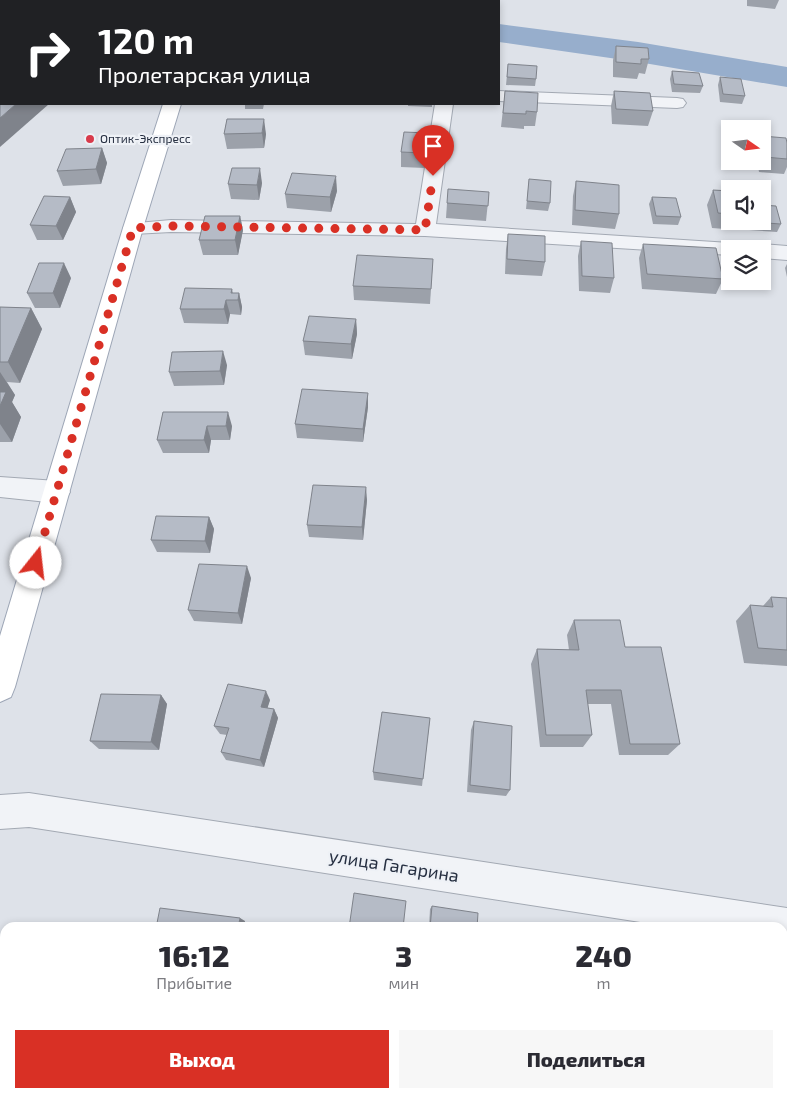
<!DOCTYPE html>
<html lang="ru">
<meta charset="utf-8">
<style>
body{margin:0;font-family:"Exo 2",sans-serif;background:#f7f7f7;color:#2b2b33;height:100vh;display:flex;flex-direction:column;font-size:19px;white-space:nowrap}
*{box-sizing:border-box;margin:0}
p{font-size:16px;color:#7c7c81}
.icon{flex:none;width:28px;height:28px;fill:none;stroke:currentColor;stroke-width:2;stroke-linecap:round;stroke-linejoin:round}
.map{position:relative;flex:1;overflow:hidden}
.side{position:absolute;left:0px;top:922px;width:788px;height:176px;display:flex;flex-direction:column;background:#fff;border-radius:15px 15px 0 0;box-shadow:0 2px 8px #0003}
.side>*{flex:none}
.guide{position:absolute;left:0px;top:0px;width:500px;height:105px;box-shadow:0 2px 8px #0003;background:#202124;color:#fff;overflow:hidden}
.needle{width:32px;rotate:104deg}
.buttons{position:absolute;left:721px;top:120px;display:grid;gap:10px}
.buttons a{display:grid;place-items:center;width:50px;height:50px;border-radius:0px;background:#fff;box-shadow:0 2px 8px #0003;font-size:25px}
.pin{position:absolute;display:grid;place-items:center;width:42px;height:42px;color:#fff;margin:-51px -21px;border-radius:50% 50% 50% 0;rotate:-45deg;box-shadow:0 0 5px #0007}
.pin .icon{rotate:45deg}
.me{position:absolute;width:55px;margin:-28px;rotate:16deg;stroke-linejoin:round;filter:drop-shadow(0 0 4px #0008)}
.turn{display:flex;align-items:center;gap:18px;height:105px;padding:0 15px;font-size:22px}
.turn .icon{width:65px;height:65px;stroke-width:2.5}
.turn b{display:block;font-size:35px;line-height:42px}
.eta{display:flex;justify-content:space-evenly;align-items:center;height:85px;text-align:center}
.eta b{font-size:30px;font-weight:800;line-height:35px}
.action{display:flex;gap:10px;margin-top:auto;padding:10px 15px}
.action a{flex:1;height:58px;border-radius:0px;background:#d93025;color:#fff;font-size:20px;font-weight:800;line-height:58px;text-align:center}
.action a+a{background:#f7f7f7;color:#2b2b33}
.map>svg:first-child{display:block}
.lines{fill:none;stroke-linecap:round;stroke-linejoin:round}
.river{fill:#97aecc;fill-rule:evenodd}
.minor-casing{stroke:#a3a9b3;stroke-width:2}
.major-casing{stroke:#9da6b6;stroke-width:2}
.minor{fill:#f1f3f7;fill-rule:evenodd}
.major{fill:#fff;fill-rule:evenodd}
.wall{fill:#9ca1aa}
.shaded-wall{fill:#7f838b}
.building{fill:#b5bbc6;stroke:#7f838b}
.route{stroke:#d93025;stroke-width:9;stroke-dasharray:0 16.2}
.poi-dot{fill:#d83a4b;stroke:#eef1f6;stroke-width:2}
.labels{text-anchor:middle;stroke-width:4.5;stroke-linejoin:round;paint-order:stroke}
.far-poi-label{font-size:12px;fill:#262f41;stroke:#eef1f6;text-anchor:start}
.near-street-label{font-size:18px;fill:#262f41;stroke:#eef1f6}
</style>
<div class="map">
<svg width="787" height="1098" viewBox="0 0 787 1098">
<rect width="100%" height="100%" fill="#dee2e9"/>
<g class="lines">
<polygon class="river" points="499,24 638,42 787,67 787,87 638,62 499,42"/>
<defs>
<g id="minor">
<polygon points="85,0 108,0 108,1 86,1"/>
<polygon points="499,91 677,98 683,99 686,103 683,107 677,108 499,101"/>
<polygon points="435,104 453,104 436,224 730,243 737,244 740,249 730,249 730,255 425,236 171,232 133,234 126,232 123,228 126,224 171,220 416,224"/>
<polygon points="762,244 787,246 787,260 762,258 762,249 753,249"/>
<polygon points="0,477 57,481 66,485 70,492 66,499 57,503 0,497"/>
<polygon points="29,793 787,908 787,944 782,943 782,928 679,928 29,827 0,829 0,795"/>
</g>
<polygon id="major" points="163,104 181,104 143,228 15,687 11,697 0,702 0,636 123,228"/>
</defs>
<use href="#minor" class="minor-casing"/>
<use href="#major" class="major-casing"/>
<use href="#minor" class="minor"/>
<use href="#major" class="major"/>
</g>
<g class="wall">
<polygon points="747,0 779,0 775,9 747,6"/>
<polygon points="616,46 649,59 645,74 639,73 637,79 613,77 613,60"/>
<polygon points="508,64 536,79 535,86 506,85"/>
<polygon points="672,71 703,86 700,93 672,92 670,79"/>
<polygon points="720,77 745,96 742,104 720,102 718,85"/>
<polygon points="505,91 537,112 535,126 524,126 524,129 501,127"/>
<polygon points="614,91 653,111 648,126 612,124 611,106"/>
<polygon points="234,104 264,104 263,109 245,109 245,105 234,105"/>
<polygon points="408,104 432,104 432,107 408,106"/>
<polygon points="227,119 266,134 264,148 227,149 224,134"/>
<polygon points="428,133 425,168 401,167 401,152"/>
<polygon points="762,136 787,143 787,167 784,174 759,172 757,161 762,161"/>
<polygon points="102,148 107,163 101,184 63,186 57,171"/>
<polygon points="529,179 550,203 548,211 526,209"/>
<polygon points="576,181 619,214 615,229 572,225 573,196"/>
<polygon points="262,183 259,200 231,199 228,184"/>
<polygon points="713,190 730,191 730,221 742,221 738,230 712,228 707,205"/>
<polygon points="337,191 331,212 287,208 285,194"/>
<polygon points="489,192 486,221 446,218 447,203"/>
<polygon points="70,197 76,212 63,240 37,240 30,225"/>
<polygon points="652,197 681,217 678,225 653,224 649,204"/>
<polygon points="240,216 243,230 238,255 203,255 199,240"/>
<polygon points="747,221 762,221 781,224 777,232 749,230"/>
<polygon points="508,234 545,262 542,276 505,274 506,249"/>
<polygon points="581,241 614,278 610,293 579,291 578,256"/>
<polygon points="643,244 723,279 716,294 642,289 639,258"/>
<polygon points="433,259 430,304 354,300 353,286"/>
<polygon points="787,264 787,277 785,268"/>
<polygon points="71,278 60,308 35,308 27,293"/>
<polygon points="232,289 233,293 239,293 242,307 241,315 230,314 228,324 184,323 180,309"/>
<polygon points="0,307 31,308 42,329 20,383 7,382 15,395 12,402 21,417 12,442 0,442"/>
<polygon points="356,319 357,334 352,359 305,355 303,341"/>
<polygon points="227,365 224,385 174,386 169,372"/>
<polygon points="368,393 368,407 363,442 297,438 295,424"/>
<polygon points="163,412 232,426 230,440 211,440 209,453 163,453 157,440"/>
<polygon points="367,500 363,540 309,537 307,525"/>
<polygon points="209,517 214,529 210,553 157,552 151,540"/>
<polygon points="251,578 242,624 194,621 188,610"/>
<polygon points="771,597 787,598 787,666 744,663 736,621 750,605 763,606"/>
<polygon points="574,620 625,647 680,744 668,755 619,755 611,704 587,704 592,735 583,747 540,747 531,664 537,649 569,650 567,635"/>
<polygon points="161,695 167,704 159,750 99,749 90,741"/>
<polygon points="270,700 267,708 274,709 278,718 264,767 226,760 221,752 227,735 220,734 214,726"/>
<polygon points="430,718 422,786 374,780 373,772"/>
<polygon points="474,721 510,790 506,796 467,792 471,730"/>
<polygon points="432,906 477,928 429,928 430,909"/>
</g>
<g class="shaded-wall">
<polygon points="16,104 49,104 0,147 0,118"/>
<polygon points="264,119 266,134 264,148 262,133"/>
<polygon points="102,148 107,163 101,184 96,169"/>
<polygon points="260,168 262,183 259,200 257,185"/>
<polygon points="336,176 337,191 331,212 330,197"/>
<polygon points="70,197 76,212 63,240 56,226"/>
<polygon points="240,216 243,230 238,255 235,240"/>
<polygon points="64,263 71,278 60,308 53,293"/>
<polygon points="239,293 242,307 241,315 238,300"/>
<polygon points="226,300 230,314 228,324 224,309"/>
<polygon points="31,308 42,329 20,383 8,362"/>
<polygon points="356,319 357,334 352,359 351,344"/>
<polygon points="223,351 227,365 224,385 220,371"/>
<polygon points="0,372 15,395 12,402 21,417 12,442 0,424"/>
<polygon points="368,393 368,407 363,442 363,429"/>
<polygon points="228,412 232,426 230,440 226,426"/>
<polygon points="207,426 211,440 209,453 204,440"/>
<polygon points="366,487 367,500 363,540 362,527"/>
<polygon points="209,517 214,529 210,553 205,541"/>
<polygon points="247,566 251,578 242,624 238,613"/>
<polygon points="266,691 270,700 265,716 261,707"/>
<polygon points="161,695 167,704 159,750 151,742"/>
<polygon points="274,709 278,718 264,767 260,760"/>
<polygon points="240,918 245,921 244,928 238,928"/>
</g>
<g class="building">
<polygon points="616,46 648,48 649,59 641,59 641,64 616,62"/>
<polygon points="508,64 537,66 536,79 507,77"/>
<polygon points="672,71 699,73 703,86 674,84"/>
<polygon points="0,73 1,73 1,104 16,104 0,118"/>
<polygon points="720,77 741,79 745,96 723,94"/>
<polygon points="505,91 538,93 537,112 526,111 526,114 503,113"/>
<polygon points="614,91 650,93 653,111 616,109"/>
<polygon points="227,119 264,119 262,133 224,134"/>
<polygon points="404,132 428,133 426,153 401,152"/>
<polygon points="762,136 786,138 787,143 787,159 765,157 762,142"/>
<polygon points="102,148 96,169 57,171 66,149"/>
<polygon points="232,168 260,168 257,185 228,184"/>
<polygon points="292,173 336,176 330,197 285,194"/>
<polygon points="529,179 551,181 550,203 527,201"/>
<polygon points="576,181 619,185 619,214 575,210"/>
<polygon points="448,189 489,192 488,206 447,203"/>
<polygon points="713,190 730,191 730,214 718,213"/>
<polygon points="44,196 70,197 56,226 30,225"/>
<polygon points="652,197 676,198 681,217 656,216"/>
<polygon points="762,205 776,206 781,224 752,222 752,221 762,221"/>
<polygon points="205,216 240,216 235,240 199,240"/>
<polygon points="508,234 545,236 545,262 507,259"/>
<polygon points="581,241 612,243 614,278 582,276"/>
<polygon points="643,244 716,248 723,279 647,274"/>
<polygon points="357,255 433,259 431,289 353,286"/>
<polygon points="39,263 64,263 53,293 27,293"/>
<polygon points="185,288 232,289 231,293 239,293 238,300 226,300 224,309 180,309"/>
<polygon points="0,307 31,308 8,362 0,362"/>
<polygon points="309,316 356,319 351,344 303,341"/>
<polygon points="223,351 220,371 169,372 172,352"/>
<polygon points="302,389 368,393 363,429 295,424"/>
<polygon points="0,392 6,392 0,406"/>
<polygon points="163,412 228,412 226,426 207,426 204,440 157,440"/>
<polygon points="313,485 366,487 362,527 307,525"/>
<polygon points="156,516 209,517 205,541 151,540"/>
<polygon points="199,564 247,566 238,613 188,610"/>
<polygon points="771,597 787,598 787,650 758,648 750,605 773,607"/>
<polygon points="574,620 620,620 625,647 661,647 680,744 630,744 621,690 586,690 592,735 546,735 537,649 579,650"/>
<polygon points="228,684 266,691 261,707 274,709 260,760 221,752 229,728 214,726"/>
<polygon points="101,694 161,695 151,742 90,741"/>
<polygon points="382,712 430,718 423,779 373,772"/>
<polygon points="474,721 512,726 510,790 470,785"/>
<polygon points="354,893 406,901 403,928 349,928"/>
<polygon points="432,906 478,913 477,928 430,928"/>
<polygon points="160,908 240,918 238,928 156,928"/>
</g>
<g class="lines">
<polyline class="route" points="36,563 133,228 172,226 425,230 433,176"/>
</g>
<circle class="poi-dot" cx="90" cy="139" r="5"/>
<g class="labels">
<g class="far-poi-label">
<text x="100" y="143">Оптик-Экспресс</text>
</g>
<g class="near-street-label">
<text transform="translate(394 866) rotate(9)" y="6">улица Гагарина</text>
</g>
</g>
</svg>
<div class="buttons">
<a><svg class="needle" viewBox="-14 -14 28 28"><path d="M0-13l5 13h-10z" fill="#e53935"/><path d="M0 13l5-13h-10z" fill="#7c7c81"/></svg></a>
<a><svg class="icon" aria-label="sound" viewBox="0 0 24 24"><path d="M4 9h4l5-4v14l-5-4H4zM17 9q2 3 0 6"/></svg></a>
<a><svg class="icon" aria-label="layers" viewBox="0 0 24 24"><path d="M12 4l9 5-9 5-9-5zM3 14l9 5 9-5"/></svg></a>
</div>
<div class="pin" style="left:433px;top:176px;background:#d93025"><svg class="icon" aria-label="arrive" viewBox="0 0 24 24"><path d="M6 21V4h12l-3 4 3 4H6"/></svg></div>
<svg class="me" style="left:36px;top:563px" viewBox="-20 -20 40 40"><circle r="19" fill="#fff"/><path d="M0-13L10 11 0 6-10 11z" fill="#d93025"/></svg>
<div class="guide">
<div class="turn"><svg class="icon" aria-label="right" viewBox="0 0 24 24"><path d="M7 20v-9h11M14 6l5 5-5 5"/></svg><div><b>120 m</b>Пролетарская улица</div></div>
</div>
<section class="side">
<div class="eta">
<div><b>16:12</b><p>Прибытие</p></div>
<div><b>3</b><p>мин</p></div>
<div><b>240</b><p>m</p></div>
</div>
<div class="action"><a>Выход</a><a>Поделиться</a></div>
</section>
</div>
